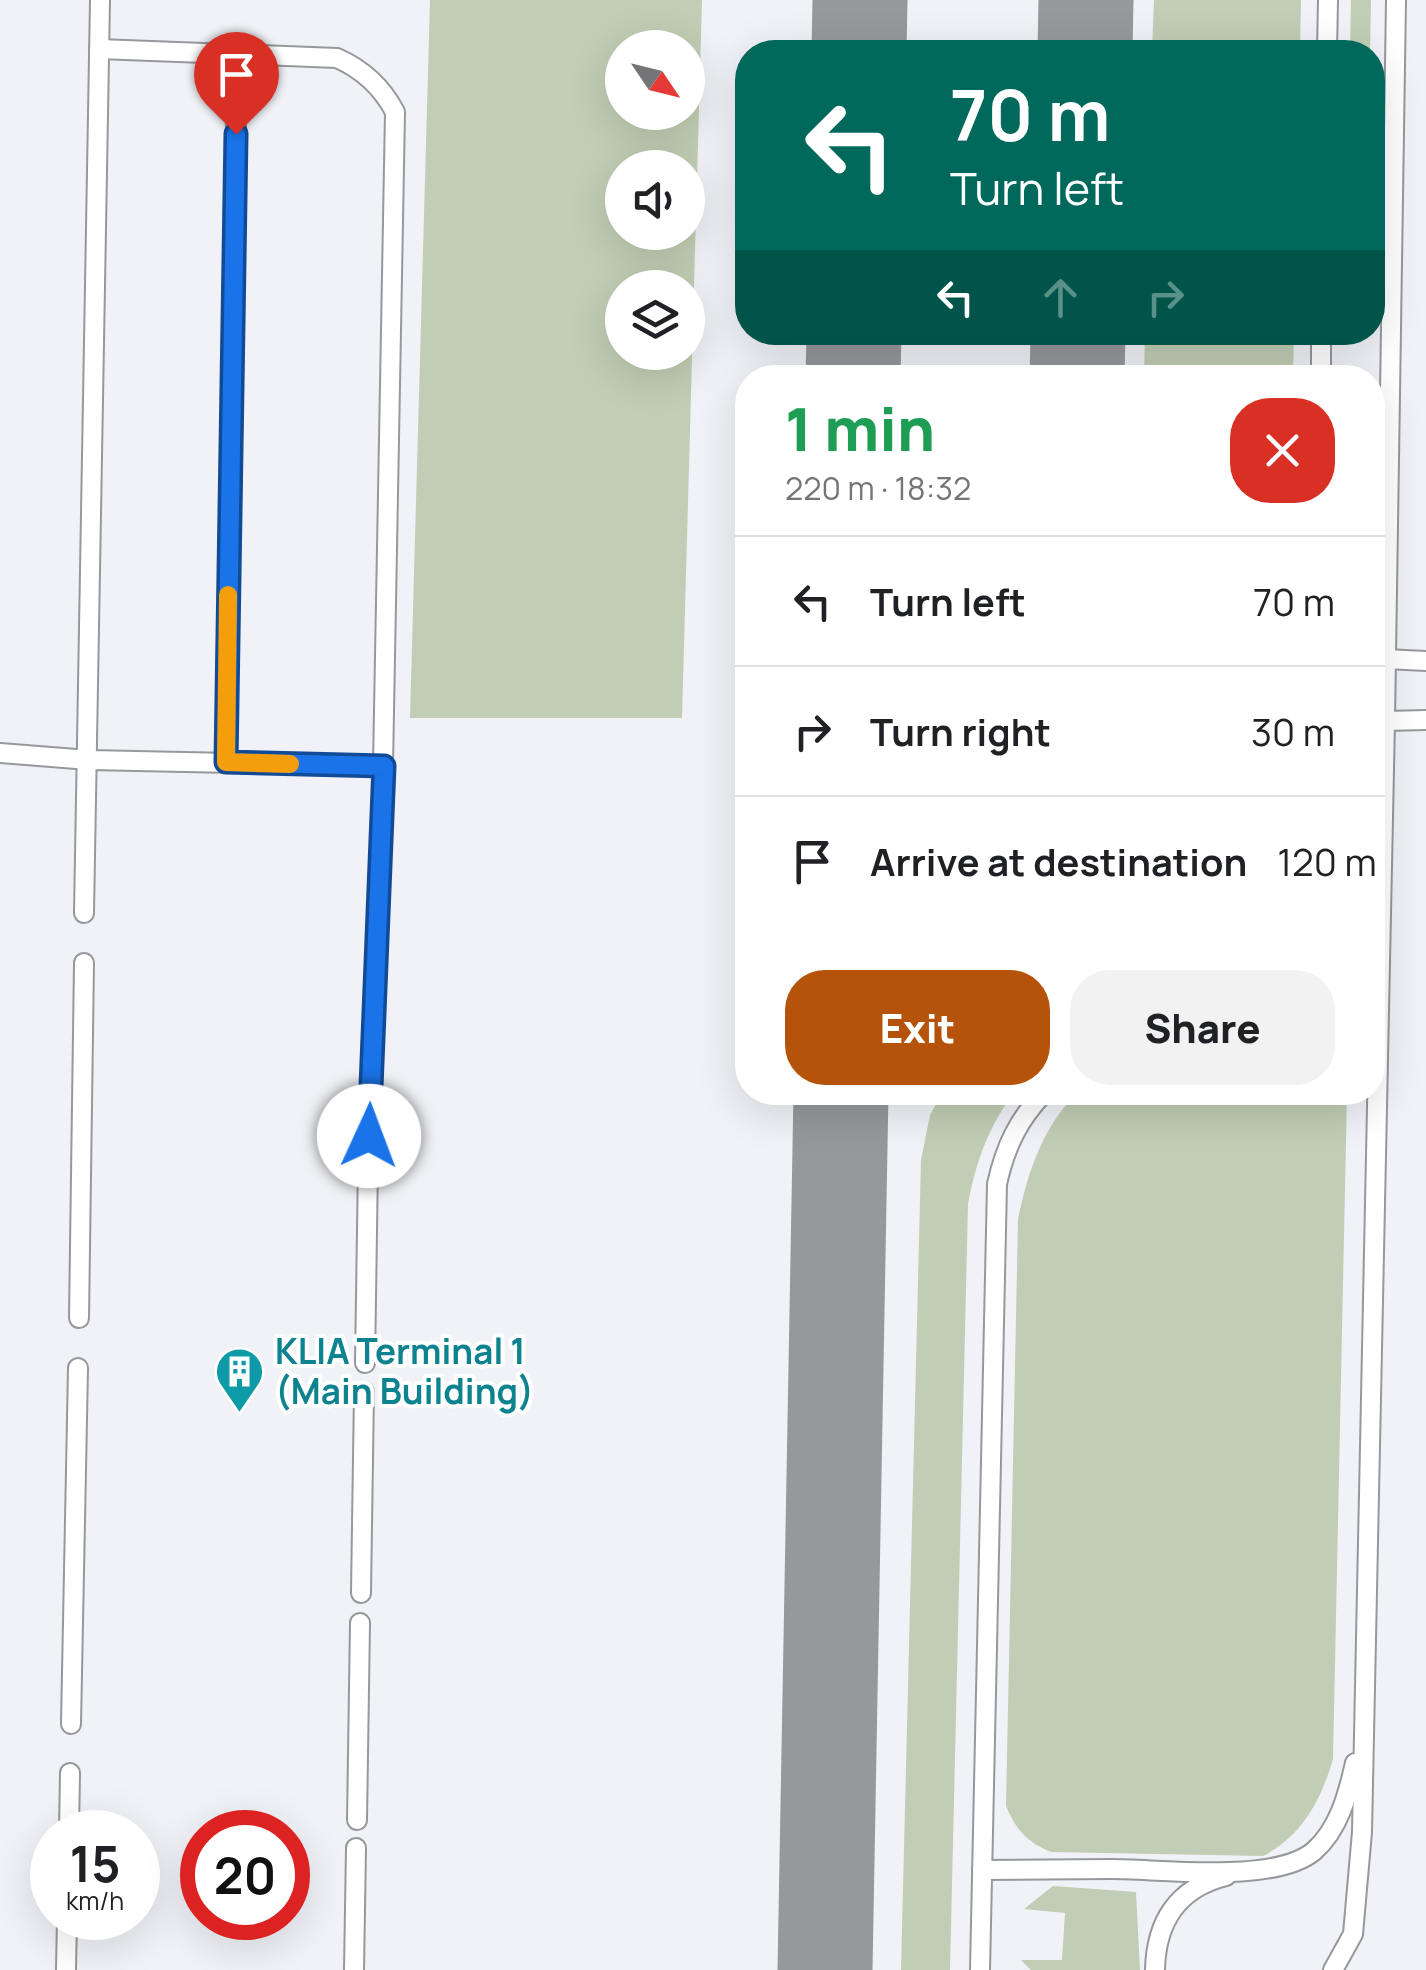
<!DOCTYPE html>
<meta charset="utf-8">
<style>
body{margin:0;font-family:Manrope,sans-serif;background:#f2f2f2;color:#202124;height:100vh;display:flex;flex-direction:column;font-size:38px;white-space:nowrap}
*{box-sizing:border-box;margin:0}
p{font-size:32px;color:#757577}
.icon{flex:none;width:55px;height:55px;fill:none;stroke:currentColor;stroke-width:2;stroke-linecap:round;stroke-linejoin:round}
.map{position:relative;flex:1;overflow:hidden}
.drawer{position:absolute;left:735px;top:365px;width:650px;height:740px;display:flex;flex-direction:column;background:#fff;border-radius:40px;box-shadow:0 10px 40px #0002}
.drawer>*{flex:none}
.hud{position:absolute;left:735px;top:40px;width:650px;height:305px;border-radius:40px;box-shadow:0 10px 40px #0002;background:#00695c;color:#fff;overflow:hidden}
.needle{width:65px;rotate:125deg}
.tools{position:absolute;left:605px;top:30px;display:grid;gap:20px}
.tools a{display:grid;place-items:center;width:100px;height:100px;border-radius:50%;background:#fff;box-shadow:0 10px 40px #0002;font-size:50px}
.speed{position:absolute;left:30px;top:1810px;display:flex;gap:20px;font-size:50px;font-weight:700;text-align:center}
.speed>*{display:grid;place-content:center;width:130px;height:130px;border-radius:50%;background:#fff;box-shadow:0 10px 40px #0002;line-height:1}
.speed small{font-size:25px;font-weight:400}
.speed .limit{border:15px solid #d22;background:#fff;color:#111}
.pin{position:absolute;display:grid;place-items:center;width:85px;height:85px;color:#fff;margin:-102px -42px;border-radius:50% 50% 50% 0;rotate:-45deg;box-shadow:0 0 10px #0007}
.pin .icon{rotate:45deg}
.me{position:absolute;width:110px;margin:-55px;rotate:2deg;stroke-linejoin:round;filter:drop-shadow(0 0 8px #0008)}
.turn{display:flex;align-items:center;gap:35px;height:210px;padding:0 50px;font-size:45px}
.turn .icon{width:130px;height:130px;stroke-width:2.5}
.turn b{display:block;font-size:70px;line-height:85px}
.lanes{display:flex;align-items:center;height:95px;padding:0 50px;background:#0003;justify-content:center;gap:50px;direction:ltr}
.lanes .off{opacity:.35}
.round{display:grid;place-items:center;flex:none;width:105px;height:105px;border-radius:40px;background:#f2f2f2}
.summary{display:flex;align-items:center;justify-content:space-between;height:170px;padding:0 50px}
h1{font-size:60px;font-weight:800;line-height:75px;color:#1e9e55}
.primary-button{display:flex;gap:20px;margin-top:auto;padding:20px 50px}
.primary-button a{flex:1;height:115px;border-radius:40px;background:#b45309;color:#fff;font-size:40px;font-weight:800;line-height:115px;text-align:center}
.primary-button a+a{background:#f2f2f2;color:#202124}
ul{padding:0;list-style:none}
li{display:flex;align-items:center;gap:30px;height:130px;padding:0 50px;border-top:2px solid #e0e0e0}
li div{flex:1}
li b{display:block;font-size:38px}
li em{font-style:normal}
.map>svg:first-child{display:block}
.green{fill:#c1cdb4;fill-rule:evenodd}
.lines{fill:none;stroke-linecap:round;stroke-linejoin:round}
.taxiway{stroke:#96989c;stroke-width:95}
.lane-casing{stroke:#96989c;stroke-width:22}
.lane{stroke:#fff;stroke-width:18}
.route-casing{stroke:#114b97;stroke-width:25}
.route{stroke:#1a73e8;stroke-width:18}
.slow{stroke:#f59e0b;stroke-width:18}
.labels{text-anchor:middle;stroke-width:8;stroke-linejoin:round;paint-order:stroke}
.culture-label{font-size:35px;font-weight:bold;fill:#0d838f;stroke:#fff;text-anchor:start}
</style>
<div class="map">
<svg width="1426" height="1970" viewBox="0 0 1426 1970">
<rect width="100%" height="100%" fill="#f0f2f7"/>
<g class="green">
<path d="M430,0H702L682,718H410ZM622,48H688V112H622ZM622,168H688V232H622ZM622,288H688V352H622Z"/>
<polygon points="1154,0 1301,0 1300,52 1152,52"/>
<polygon points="1351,0 1371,0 1370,52 1350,52"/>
<polygon points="1145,333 1294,333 1293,377 1144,377"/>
<path d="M942,1093H1014C988,1127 976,1162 968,1204L950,1970H901L921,1160L930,1115Z"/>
<path d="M1077,1093H1347L1333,1759C1321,1800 1302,1836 1263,1856L1051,1852C1027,1842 1016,1830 1006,1806L1018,1219C1027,1174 1043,1126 1077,1093Z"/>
<polygon points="1053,1886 1136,1892 1140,1970 1031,1970 1021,1960 1062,1960 1065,1913 1024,1909"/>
</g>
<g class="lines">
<g class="taxiway">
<polyline points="859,52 860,0"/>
<polyline points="1085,52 1086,0"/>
<polyline points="853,378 854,332"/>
<polyline points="1077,378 1078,332"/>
<polyline points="825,1970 841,1092"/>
</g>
<defs>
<g id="lane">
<path d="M99,49L337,58C364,70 382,87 395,112L383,766L369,1136"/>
<polyline points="1327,52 1328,0"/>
<polyline points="1321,378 1321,332"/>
<polyline points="1385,659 1426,661"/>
<polyline points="1385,721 1426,720"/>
<polyline points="0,753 89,760 383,766"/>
<polyline points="226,763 237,55"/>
<polyline points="84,913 100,0"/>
<polyline points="79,1318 84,963"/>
<polyline points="365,1363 368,1164"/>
<polyline points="361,1593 364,1392"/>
<polyline points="71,1724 78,1368"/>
<polyline points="357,1820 360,1623"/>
<polyline points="69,1832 70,1773"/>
<path d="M982,1870C1025,1870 1069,1869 1112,1869C1162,1869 1275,1884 1314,1851C1339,1829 1348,1794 1355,1763"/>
<polyline points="66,1970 67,1918"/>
<polyline points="354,1970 356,1848"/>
<path d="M980,1970L997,1184C1005,1148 1018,1119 1045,1092"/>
<path d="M1155,1970C1156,1922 1177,1888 1226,1876"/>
<polyline points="1333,1970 1353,1934 1362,1832 1385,721 1396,0"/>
</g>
</defs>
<use href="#lane" class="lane-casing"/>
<use href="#lane" class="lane"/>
</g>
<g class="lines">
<defs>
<polyline id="route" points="236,134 226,762 384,766 369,1136"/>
</defs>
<use href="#route" class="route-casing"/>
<use href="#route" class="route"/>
<polyline class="slow" points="228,595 226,762 290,764"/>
</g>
<defs>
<symbol id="building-pin" viewBox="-11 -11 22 30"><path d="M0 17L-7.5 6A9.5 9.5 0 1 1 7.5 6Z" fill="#0f9aa8" stroke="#fff"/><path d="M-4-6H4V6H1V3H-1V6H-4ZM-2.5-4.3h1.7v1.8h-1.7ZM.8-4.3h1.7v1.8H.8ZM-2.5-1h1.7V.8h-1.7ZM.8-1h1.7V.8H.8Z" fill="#fff"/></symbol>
</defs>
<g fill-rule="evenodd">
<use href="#building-pin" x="212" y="1344" width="55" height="75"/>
</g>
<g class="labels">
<g class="culture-label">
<text x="275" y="1364">KLIA Terminal 1<tspan x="275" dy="40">(Main Building)</tspan></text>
</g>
</g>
</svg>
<div class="tools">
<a><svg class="needle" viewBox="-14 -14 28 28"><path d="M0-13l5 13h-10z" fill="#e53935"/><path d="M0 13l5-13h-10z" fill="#757577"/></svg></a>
<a><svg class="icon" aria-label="sound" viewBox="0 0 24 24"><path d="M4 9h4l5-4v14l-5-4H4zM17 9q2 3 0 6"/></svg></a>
<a><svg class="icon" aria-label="layers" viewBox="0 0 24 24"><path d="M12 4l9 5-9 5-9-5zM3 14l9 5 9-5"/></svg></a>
</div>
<div class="speed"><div>15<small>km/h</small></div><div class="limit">20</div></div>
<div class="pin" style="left:236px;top:134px;background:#d93025"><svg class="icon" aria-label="arrive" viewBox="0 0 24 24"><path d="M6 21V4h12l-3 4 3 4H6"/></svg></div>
<svg class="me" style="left:369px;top:1136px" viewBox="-20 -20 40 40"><circle r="19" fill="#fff"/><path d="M0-13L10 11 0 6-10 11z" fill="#1a73e8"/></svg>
<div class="hud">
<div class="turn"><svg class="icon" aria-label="left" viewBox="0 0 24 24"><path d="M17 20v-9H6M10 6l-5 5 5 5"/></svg><div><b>70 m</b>Turn left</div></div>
<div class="lanes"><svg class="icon" aria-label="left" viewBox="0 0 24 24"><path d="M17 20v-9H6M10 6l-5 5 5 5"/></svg><svg class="icon off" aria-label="ahead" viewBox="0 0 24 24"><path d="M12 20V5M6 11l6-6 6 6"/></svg><svg class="icon off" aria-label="right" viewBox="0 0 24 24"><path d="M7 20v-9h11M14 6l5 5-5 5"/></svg></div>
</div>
<section class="drawer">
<div class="summary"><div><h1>1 min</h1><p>220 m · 18:32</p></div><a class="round" style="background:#d93025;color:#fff"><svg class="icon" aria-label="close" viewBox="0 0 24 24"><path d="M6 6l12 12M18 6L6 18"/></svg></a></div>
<ul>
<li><svg class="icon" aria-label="left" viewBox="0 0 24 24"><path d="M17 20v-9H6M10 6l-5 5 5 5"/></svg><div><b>Turn left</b></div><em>70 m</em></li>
<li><svg class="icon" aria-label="right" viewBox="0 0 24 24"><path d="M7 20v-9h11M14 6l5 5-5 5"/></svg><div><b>Turn right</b></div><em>30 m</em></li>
<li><svg class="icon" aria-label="arrive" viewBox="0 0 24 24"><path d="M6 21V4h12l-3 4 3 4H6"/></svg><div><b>Arrive at destination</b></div><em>120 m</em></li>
</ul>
<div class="primary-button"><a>Exit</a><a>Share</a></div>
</section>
</div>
